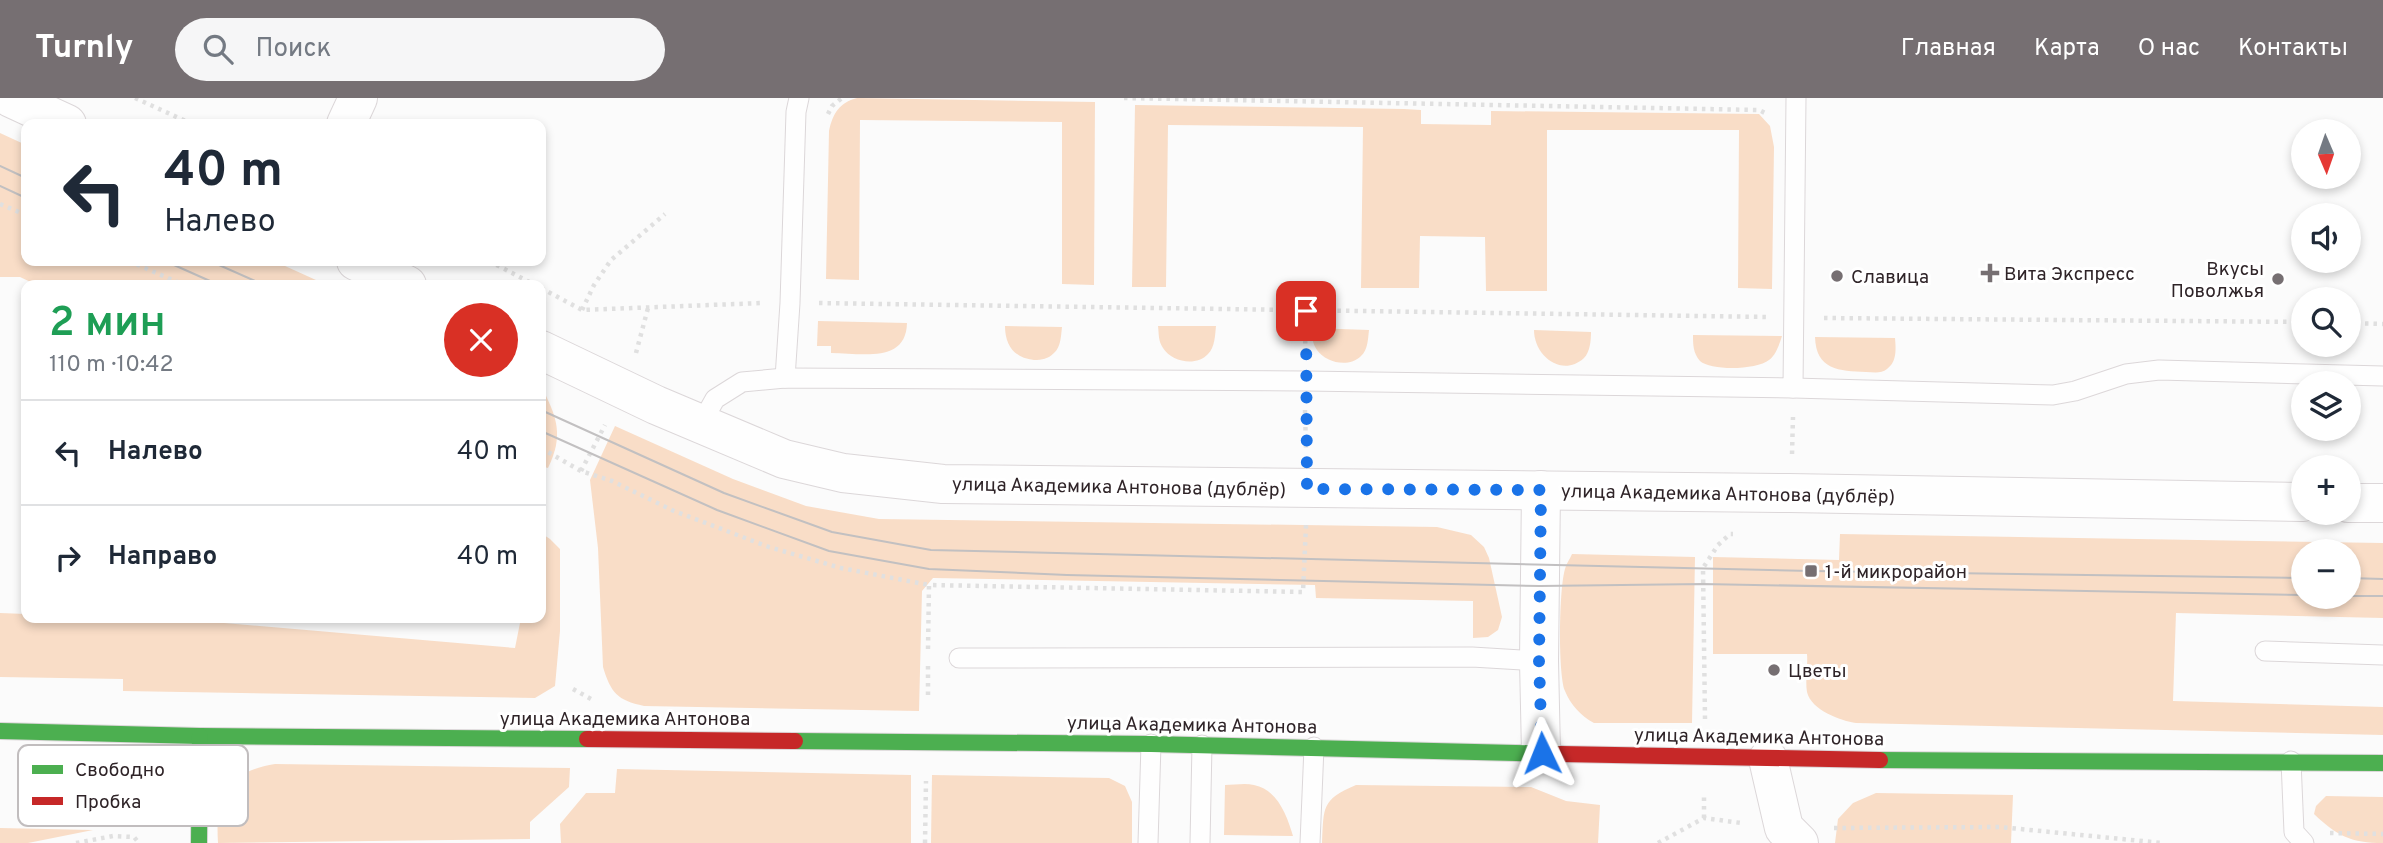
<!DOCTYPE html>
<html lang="ru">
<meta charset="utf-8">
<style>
body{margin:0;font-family:Overpass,sans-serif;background:#f6f6f7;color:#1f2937;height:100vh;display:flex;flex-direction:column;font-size:26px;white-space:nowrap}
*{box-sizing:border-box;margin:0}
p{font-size:23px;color:#747a83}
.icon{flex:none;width:38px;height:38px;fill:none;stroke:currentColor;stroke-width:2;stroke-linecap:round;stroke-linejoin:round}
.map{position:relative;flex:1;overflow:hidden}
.drawer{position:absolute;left:21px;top:182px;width:525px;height:343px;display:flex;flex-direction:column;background:#fff;border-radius:14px;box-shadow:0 4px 10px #0003}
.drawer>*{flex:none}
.top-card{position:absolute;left:21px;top:21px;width:525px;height:147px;border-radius:14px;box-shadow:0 4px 10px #0003;background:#fff;color:#1f2937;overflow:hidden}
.needle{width:46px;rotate:178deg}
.fabs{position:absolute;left:2291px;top:21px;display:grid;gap:14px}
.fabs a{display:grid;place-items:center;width:70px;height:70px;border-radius:50%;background:#fff;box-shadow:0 4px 10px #0003;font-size:35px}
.pin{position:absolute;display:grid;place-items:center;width:60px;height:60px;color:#fff;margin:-30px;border-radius:14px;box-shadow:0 4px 10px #0006}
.me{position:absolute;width:77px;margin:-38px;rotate:358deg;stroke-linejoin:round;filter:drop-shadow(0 0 5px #0008)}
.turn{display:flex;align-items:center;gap:24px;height:147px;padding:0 28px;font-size:32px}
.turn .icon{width:91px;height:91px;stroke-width:2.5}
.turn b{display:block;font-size:49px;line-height:60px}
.round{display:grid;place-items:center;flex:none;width:74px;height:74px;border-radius:37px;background:#f6f6f7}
.summary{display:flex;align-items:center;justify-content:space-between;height:119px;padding:0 28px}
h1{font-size:42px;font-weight:600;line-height:52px;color:#1e9e55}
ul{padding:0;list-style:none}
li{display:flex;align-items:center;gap:21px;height:105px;padding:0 28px;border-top:2px solid #e0e1e3}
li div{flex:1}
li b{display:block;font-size:26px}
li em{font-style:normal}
header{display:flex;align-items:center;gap:42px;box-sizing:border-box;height:98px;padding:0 35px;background:#766f72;color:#fff}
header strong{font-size:33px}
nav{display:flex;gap:38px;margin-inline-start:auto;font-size:24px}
.search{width:490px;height:63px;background:#f6f6f7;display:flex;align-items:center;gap:18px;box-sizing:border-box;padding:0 24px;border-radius:38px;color:#747a83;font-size:26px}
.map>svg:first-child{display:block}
.green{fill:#f9ddc7;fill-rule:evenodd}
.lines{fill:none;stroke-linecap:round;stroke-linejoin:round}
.lane-casing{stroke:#dcd7d9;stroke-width:21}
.street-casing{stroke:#dcd7d9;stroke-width:40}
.fast-casing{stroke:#dcd7d9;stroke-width:18}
.jam-casing{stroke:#dcd7d9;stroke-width:18}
.path{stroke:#e0e0e0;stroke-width:4.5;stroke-dasharray:3.5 5;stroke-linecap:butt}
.lane{stroke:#fefefe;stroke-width:19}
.street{stroke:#fefefe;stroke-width:38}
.fast{stroke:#4caf50;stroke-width:16}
.jam{stroke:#c62828;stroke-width:16}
.tram{stroke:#c2c0c1;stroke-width:2}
.route{stroke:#1a73e8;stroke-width:12;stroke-dasharray:0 21.6}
.poi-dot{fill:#766f72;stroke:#fff;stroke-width:2.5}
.labels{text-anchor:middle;stroke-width:6;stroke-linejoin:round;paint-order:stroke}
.poi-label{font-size:19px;fill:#2f2428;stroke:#fff;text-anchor:start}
.street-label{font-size:19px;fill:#2f2428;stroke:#fff}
.key{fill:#fff;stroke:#c1bdbe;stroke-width:2}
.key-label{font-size:19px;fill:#2f2428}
</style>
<header>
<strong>Turnly</strong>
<div class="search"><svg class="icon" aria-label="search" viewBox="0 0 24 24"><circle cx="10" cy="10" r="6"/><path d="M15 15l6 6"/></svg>Поиск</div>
<nav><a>Главная</a><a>Карта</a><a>О нас</a><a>Контакты</a></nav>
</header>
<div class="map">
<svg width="2383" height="745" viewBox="0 0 2383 745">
<rect width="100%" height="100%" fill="#fbfbfb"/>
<g class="green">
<path d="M857,0L1095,4L1094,187L1062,186V24L860,22L859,182L826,181L829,33C833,15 839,5 857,0Z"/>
<polygon points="1135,7 1404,11 1421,12 1421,26 1491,27 1491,13 1759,16 1770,28 1774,49 1772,191 1738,190 1739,32 1547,32 1547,193 1486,193 1485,139 1420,138 1419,190 1361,190 1363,29 1168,27 1166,189 1132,189"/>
<polygon points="0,35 26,47 26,163 274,163 327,187 37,187 20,179 0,179"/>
<path d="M818,223L907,225C906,266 861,255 831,255V248H817Z"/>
<path d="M1005,228L1062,229C1061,237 1061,249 1054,255C1048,261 1042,262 1034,262C1014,260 1005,247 1005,228Z"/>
<path d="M1158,228H1216C1215,237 1215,249 1208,256C1196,269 1172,264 1163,250C1158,243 1159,236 1158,228Z"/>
<path d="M1312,230L1369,232C1368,240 1368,252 1361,258C1349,270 1326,265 1317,252C1312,245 1312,238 1312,230Z"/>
<path d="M1534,232L1591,234C1591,242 1590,254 1584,260C1562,280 1534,258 1534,232Z"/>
<path d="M1693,237L1782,238C1779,247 1776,257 1769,262C1757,272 1711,273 1700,263C1693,255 1693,246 1693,237Z"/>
<path d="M1815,239L1895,240C1896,251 1897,264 1887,271C1881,276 1873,274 1866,274C1839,273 1816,272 1815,239Z"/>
<path d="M541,288C557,319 564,337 548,370L541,368Z"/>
<path d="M615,328L733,381L806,408L879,421L1437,429L1471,437L1484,449L1489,460L1502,519L1498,532L1488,539L1473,540V503L1316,500L1315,487L933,480L922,493L919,613L644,608C617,602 611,595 603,569L598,450L590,382Z"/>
<polygon points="541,435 550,441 560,451 560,533 555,588 535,600 123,593 123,581 0,579 0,515 26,516 26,520 166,520 515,550 521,520 541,520"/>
<path d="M1840,436L2383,445V520L2176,515L2173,603L2383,609V637L1856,625C1841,623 1811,612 1807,594C1805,583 1808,568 1807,556H1713V459L1839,462ZM2303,453H2348V499H2303Z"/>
<path d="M1572,456L1695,459L1692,625H1594C1581,618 1570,606 1565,593C1558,575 1559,491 1565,471C1566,466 1570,461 1572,456Z"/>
<path d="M275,666L570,670L569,689L530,724V741L218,745C215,699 226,674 275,666Z"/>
<polygon points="617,671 911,677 911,745 561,745 560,726 586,695 615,695"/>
<polygon points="932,677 1109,680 1125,688 1132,704 1132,745 931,745"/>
<path d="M1225,687C1234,687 1245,685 1254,687C1278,692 1287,718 1293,738L1224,737Z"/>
<path d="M1356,687L1531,689L1566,703L1600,707L1598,745H1322C1324,709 1321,702 1356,687Z"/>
<polygon points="1876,695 2013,697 2011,745 1835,745 1838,721 1853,705"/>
<path d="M2326,698L2383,699V745C2351,745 2337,738 2314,716L2316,708Z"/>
<polygon points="0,730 93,732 28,745 0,745"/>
</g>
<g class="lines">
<defs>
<g id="lane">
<polyline points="785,280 790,205 796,14 799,0"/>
<polyline points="1793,290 2053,297 2075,293 2126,276 2159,272 2383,278"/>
<polyline points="701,326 715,301 742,284 785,280 1305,283 1793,290 1796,0"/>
<polyline points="2265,553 2383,557"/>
<polyline points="959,560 1472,559 1539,563"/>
<polyline points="2291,663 2294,734 2304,745"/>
<polyline points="1148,745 1151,646"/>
<polyline points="1200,745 1202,647"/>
<polyline points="1310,745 1314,649"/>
</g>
<g id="street">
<polyline points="11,0 67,26"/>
<polyline points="346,26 358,0"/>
<polyline points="356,163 407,187"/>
<polyline points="541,252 656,307 784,361 843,375 943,386 1789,395 2303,404"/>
<polyline points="1541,392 1539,563 1541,655"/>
<polyline points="2348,405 2383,405"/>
<polyline points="1768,661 1784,730 1799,745"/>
</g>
<g id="fast">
<polyline points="0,633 200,638 587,641"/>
<polyline points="795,643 1151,646 1560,656"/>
<polyline points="1880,662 2383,665"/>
<polyline points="199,745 200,638"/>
</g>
<g id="jam">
<polyline points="587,641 795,643"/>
<polyline points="1560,656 1880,662"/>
</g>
</defs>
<use href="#lane" class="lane-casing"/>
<use href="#street" class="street-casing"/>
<use href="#fast" class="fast-casing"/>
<use href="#jam" class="jam-casing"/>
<g class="path">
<polyline points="135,0 192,26"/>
<polyline points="1124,0 1759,12 1767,16"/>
<polyline points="828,16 832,8 842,0"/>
<polyline points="0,106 26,117"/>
<polyline points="129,163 184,187"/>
<polyline points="489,163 535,187"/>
<polyline points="541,190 582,212 762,205"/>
<polyline points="819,205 1766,219"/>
<polyline points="582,212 594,187 611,162 665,116"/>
<polyline points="1824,220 2303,224"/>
<polyline points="2348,225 2383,226"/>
<polyline points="1305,254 1306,213"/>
<polyline points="636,255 648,210"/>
<polyline points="1305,312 1306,352"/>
<polyline points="541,350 581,373 612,383 674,413 769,449 841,470 929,487"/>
<polyline points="1792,356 1793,319"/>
<polyline points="581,373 605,327"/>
<polyline points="928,551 929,487 1303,494 1306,427"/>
<polyline points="573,591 591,601"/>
<polyline points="928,597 928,567"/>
<polyline points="1705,621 1703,470 1718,447 1730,436 1733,436"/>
<polyline points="1704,720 1704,696"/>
<polyline points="1834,730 2000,729 2162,745"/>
<polyline points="2330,735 2383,736"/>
<polyline points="76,745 113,738 134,739 139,745"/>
<polyline points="925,745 926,683"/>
<polyline points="1658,745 1704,720 1741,725"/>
</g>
<use href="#lane" class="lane"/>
<use href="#street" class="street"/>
<use href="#fast" class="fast"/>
<use href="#jam" class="jam"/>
<g class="tram">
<polyline points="0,68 26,80"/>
<polyline points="0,88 26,100"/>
<polyline points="165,163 219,187"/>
<polyline points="210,163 264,187"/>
<polyline points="541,312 724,395 832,434 931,452 1811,473 2303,480"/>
<polyline points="541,333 717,412 829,453 929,471 1067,477 1540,488 1703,486 2303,497"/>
<polyline points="2348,480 2383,481"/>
<polyline points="2348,498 2383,498"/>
</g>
</g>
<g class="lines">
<polyline class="route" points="1306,213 1307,391 1541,392 1539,563 1542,655"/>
</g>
<g class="poi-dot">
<path d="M1986.5 164.5h7v7h7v7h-7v7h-7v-7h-7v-7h7z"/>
<circle cx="1837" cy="178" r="7"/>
<circle cx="2278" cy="181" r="7"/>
<rect x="1804" y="466" width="14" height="14" rx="3.5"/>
<circle cx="1774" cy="572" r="7"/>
</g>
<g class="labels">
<g class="poi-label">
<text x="2264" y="177" text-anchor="end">Вкусы<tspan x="2264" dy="22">Поволжья</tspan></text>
<text x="2004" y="182">Вита Экспресс</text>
<text x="1851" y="185">Славица</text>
<text x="1825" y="480">1-й микрорайон</text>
<text x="1788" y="579">Цветы</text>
</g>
<g class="street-label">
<text transform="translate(1119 388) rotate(1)" y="7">улица Академика Антонова (дублёр)</text>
<text transform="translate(1728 395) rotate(1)" y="7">улица Академика Антонова (дублёр)</text>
<text x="625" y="627">улица Академика Антонова</text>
<text transform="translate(1192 626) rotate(1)" y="7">улица Академика Антонова</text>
<text transform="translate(1759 638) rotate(1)" y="7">улица Академика Антонова</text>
</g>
</g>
<rect x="18" y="647" width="230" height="81" rx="10" class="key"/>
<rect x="32" y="667" width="31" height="9" fill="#4caf50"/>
<rect x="32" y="699" width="31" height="8" fill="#c62828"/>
<g class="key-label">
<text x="75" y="678">Свободно</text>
<text x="75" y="710">Пробка</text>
</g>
</svg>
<div class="fabs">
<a><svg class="needle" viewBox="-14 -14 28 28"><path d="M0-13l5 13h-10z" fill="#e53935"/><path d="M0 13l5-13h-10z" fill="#747a83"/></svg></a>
<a><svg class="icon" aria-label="sound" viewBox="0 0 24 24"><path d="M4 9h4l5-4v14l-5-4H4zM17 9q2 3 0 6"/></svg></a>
<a><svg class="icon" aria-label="search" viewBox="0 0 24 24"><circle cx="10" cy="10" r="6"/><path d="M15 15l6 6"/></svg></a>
<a><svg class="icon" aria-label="layers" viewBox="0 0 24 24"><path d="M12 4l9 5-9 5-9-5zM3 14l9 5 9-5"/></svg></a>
<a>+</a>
<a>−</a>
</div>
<div class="pin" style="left:1306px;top:213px;background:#d93025"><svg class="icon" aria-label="arrive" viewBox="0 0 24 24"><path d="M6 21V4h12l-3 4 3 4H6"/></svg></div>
<svg class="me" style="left:1542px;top:655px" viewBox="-20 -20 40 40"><path d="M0-17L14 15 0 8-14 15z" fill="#1a73e8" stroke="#fff" stroke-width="4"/></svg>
<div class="top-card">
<div class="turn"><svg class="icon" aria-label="left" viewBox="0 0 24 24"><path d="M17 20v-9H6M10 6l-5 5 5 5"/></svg><div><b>40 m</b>Налево</div></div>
</div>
<section class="drawer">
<div class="summary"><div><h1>2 мин</h1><p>110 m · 10:42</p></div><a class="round" style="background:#d93025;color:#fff"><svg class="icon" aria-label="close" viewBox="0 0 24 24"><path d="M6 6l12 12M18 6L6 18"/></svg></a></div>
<ul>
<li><svg class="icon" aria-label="left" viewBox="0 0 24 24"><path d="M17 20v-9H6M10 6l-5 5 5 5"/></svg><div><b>Налево</b></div><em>40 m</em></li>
<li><svg class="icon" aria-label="right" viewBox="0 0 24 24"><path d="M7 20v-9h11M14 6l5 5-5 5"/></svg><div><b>Направо</b></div><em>40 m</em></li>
</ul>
</section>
</div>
